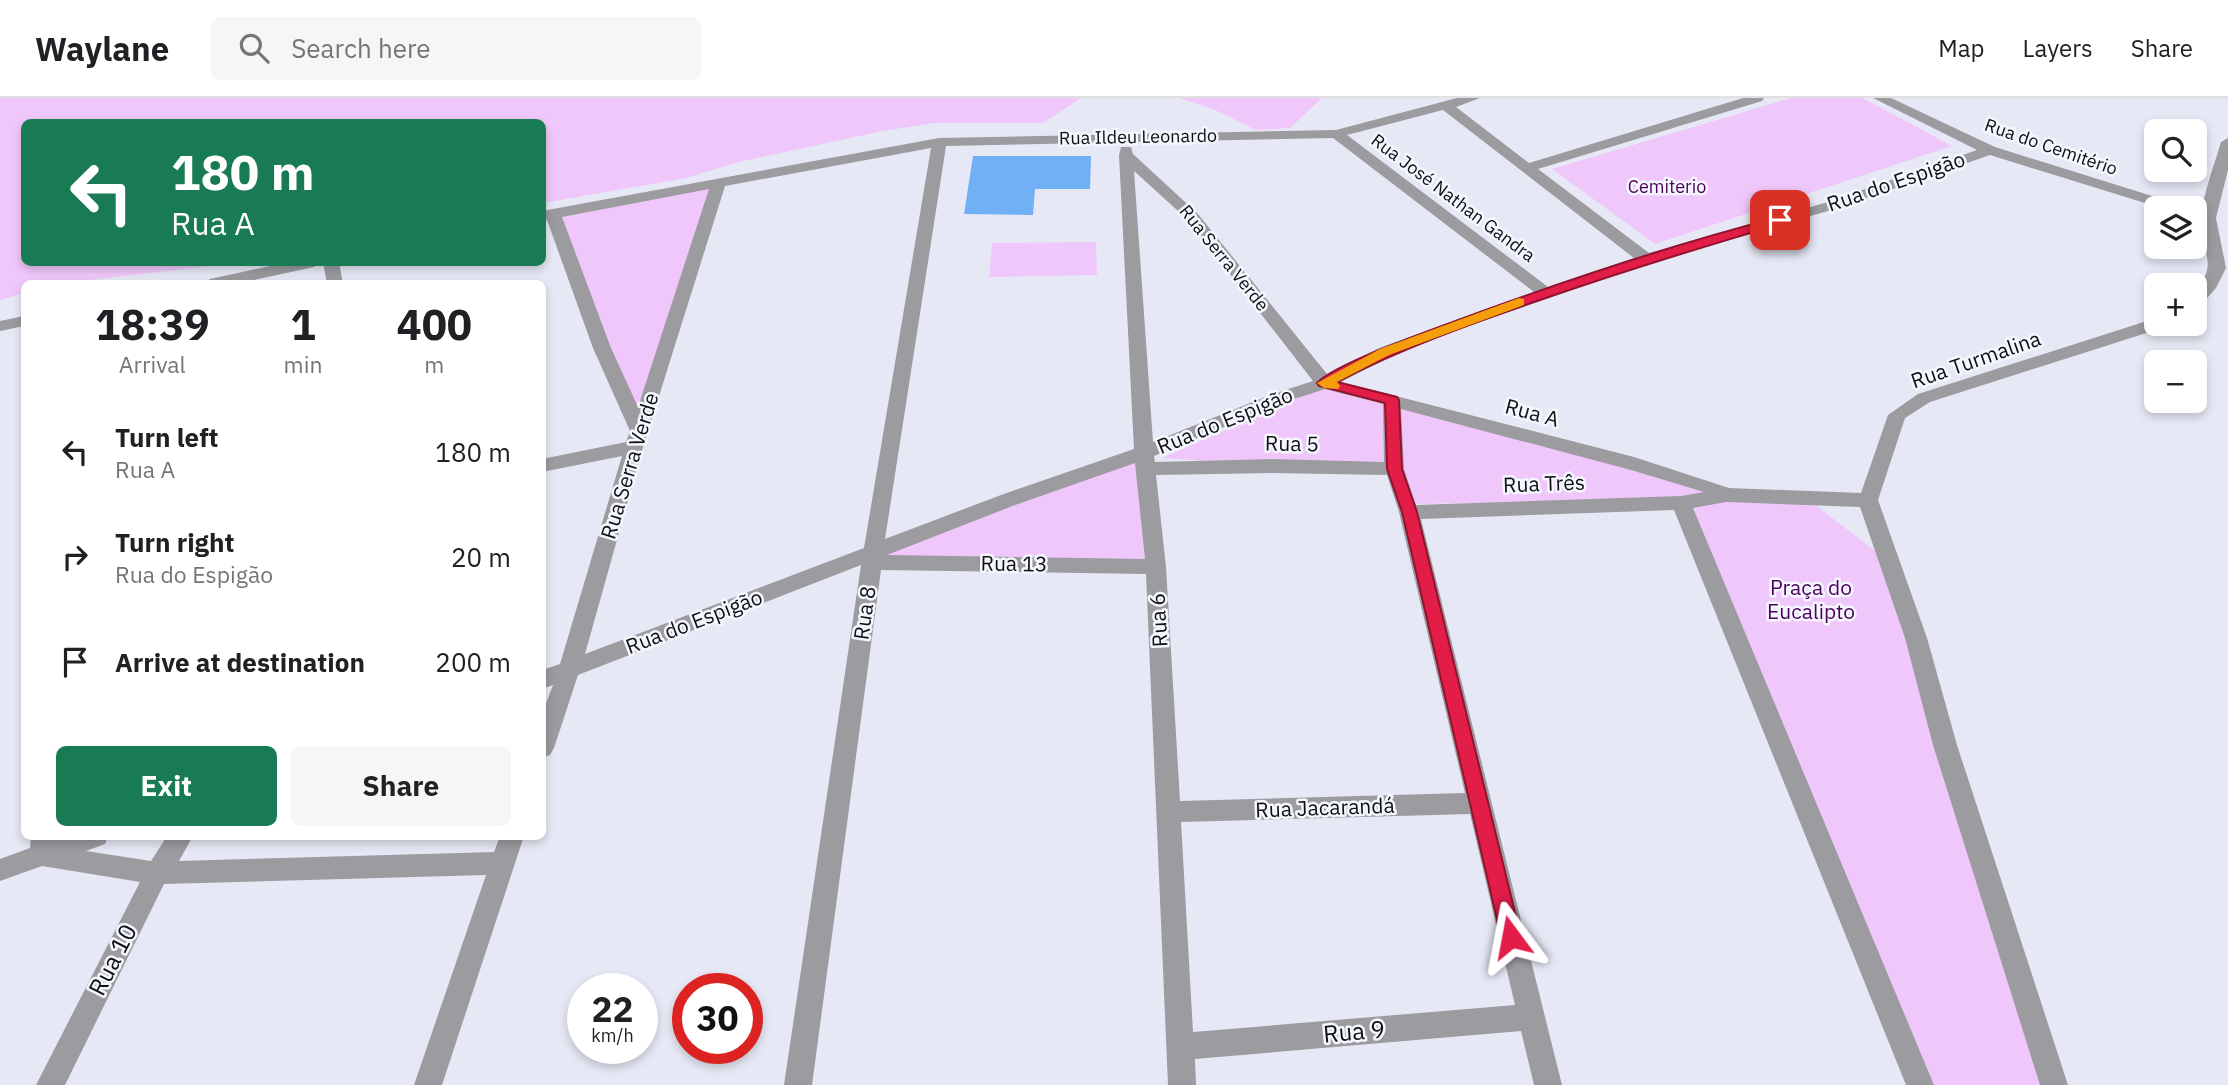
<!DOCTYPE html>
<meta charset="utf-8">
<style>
body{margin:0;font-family:"IBM Plex Sans",sans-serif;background:#f6f6f6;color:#202124;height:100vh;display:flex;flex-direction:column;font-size:26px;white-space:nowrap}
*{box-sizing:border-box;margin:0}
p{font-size:23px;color:#757577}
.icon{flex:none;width:38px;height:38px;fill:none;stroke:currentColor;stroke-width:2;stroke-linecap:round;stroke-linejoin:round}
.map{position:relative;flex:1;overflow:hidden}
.sheet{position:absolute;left:21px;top:182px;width:525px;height:560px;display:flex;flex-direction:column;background:#fff;border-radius:10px;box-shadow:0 4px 10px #0003}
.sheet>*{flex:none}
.hud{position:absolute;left:21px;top:21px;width:525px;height:147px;border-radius:10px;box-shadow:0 4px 10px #0003;background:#197b53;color:#fff;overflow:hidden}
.buttons{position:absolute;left:2144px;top:21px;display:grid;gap:14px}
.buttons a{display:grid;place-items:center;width:63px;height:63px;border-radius:10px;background:#fff;box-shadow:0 4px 10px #0003;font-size:35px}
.speed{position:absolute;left:567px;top:875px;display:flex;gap:14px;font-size:35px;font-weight:700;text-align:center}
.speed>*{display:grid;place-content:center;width:91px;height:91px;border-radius:50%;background:#fff;box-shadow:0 4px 10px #0003;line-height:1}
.speed small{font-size:18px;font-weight:400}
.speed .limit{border:10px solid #d22;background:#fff;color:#111}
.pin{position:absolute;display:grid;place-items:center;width:60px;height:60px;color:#fff;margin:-30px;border-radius:14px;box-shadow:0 4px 10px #0006}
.me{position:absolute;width:77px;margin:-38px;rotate:347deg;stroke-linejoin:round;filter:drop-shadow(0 0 5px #0008)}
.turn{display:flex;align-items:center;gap:24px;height:147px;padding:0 35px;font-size:32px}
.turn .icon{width:91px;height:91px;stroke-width:2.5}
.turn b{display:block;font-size:49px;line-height:60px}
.eta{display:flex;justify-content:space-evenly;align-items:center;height:119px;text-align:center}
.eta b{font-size:42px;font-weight:700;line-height:49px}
.button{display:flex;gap:14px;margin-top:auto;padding:14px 35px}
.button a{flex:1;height:80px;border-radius:10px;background:#197b53;color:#fff;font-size:28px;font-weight:700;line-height:80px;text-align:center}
.button a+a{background:#f6f6f6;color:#202124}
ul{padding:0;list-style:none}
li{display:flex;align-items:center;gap:21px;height:105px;padding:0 35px}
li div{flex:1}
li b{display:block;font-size:26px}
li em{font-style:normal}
header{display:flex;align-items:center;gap:42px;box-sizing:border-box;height:98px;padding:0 35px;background:#fff;border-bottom:2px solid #e0e0e0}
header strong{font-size:33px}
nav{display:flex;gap:38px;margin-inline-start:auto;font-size:24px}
.search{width:490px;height:63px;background:#f6f6f6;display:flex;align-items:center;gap:18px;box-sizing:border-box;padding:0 24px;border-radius:10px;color:#757577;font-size:26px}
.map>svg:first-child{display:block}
.green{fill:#f0c7fa}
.building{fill:#71b0f5}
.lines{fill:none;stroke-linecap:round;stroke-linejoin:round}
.street{fill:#9c9ba0;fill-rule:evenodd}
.route{fill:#e11d48;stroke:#92132f;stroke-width:2}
.slow{fill:#f59e0b}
.labels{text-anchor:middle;stroke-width:5;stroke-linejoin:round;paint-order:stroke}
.far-street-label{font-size:18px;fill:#0f1014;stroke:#f5f7fe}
.far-park-label{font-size:18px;fill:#4e005d;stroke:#f5f7fe}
.street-label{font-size:21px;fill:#0f1014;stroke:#f5f7fe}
.park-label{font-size:21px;fill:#4e005d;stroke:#f5f7fe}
.near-street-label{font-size:24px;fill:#0f1014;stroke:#f5f7fe}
</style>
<header>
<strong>Waylane</strong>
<div class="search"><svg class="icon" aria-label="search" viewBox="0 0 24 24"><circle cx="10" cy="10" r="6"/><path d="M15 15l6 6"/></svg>Search here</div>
<nav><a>Map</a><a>Layers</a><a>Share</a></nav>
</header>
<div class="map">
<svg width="2228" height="987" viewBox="0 0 2228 987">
<rect width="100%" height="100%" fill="#e6e9f5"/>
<g class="green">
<polygon points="0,0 1081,0 1043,25 934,25 883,33 739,64 686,80 543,105 542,24 24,24 24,164 237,165 65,185 24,186 24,195 0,202"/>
<polygon points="1179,0 1322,0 1290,30 1256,32 1213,11"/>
<polygon points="1791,0 1863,0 1952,48 1655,146 1552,71"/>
<polygon points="716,89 641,314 604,252 557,117"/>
<polygon points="1096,144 1097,177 989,179 992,145"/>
<polygon points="1322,289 1391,309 1390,367 1275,368 1162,360"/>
<polygon points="1396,305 1722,396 1682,402 1410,406 1400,379"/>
<polygon points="1142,359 1154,466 875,458"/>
<polygon points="1721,400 1810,403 1878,455 2054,987 1923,987 1689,410"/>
</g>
<polygon class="building" points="973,58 1091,58 1090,91 1035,91 1033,117 964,116"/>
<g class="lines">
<g class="street">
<path d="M1457,0H1480L1456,9L1529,65L1743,0H1764L1762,3L1538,71L1649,155L1828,104L1977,52L1873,0H1891L1995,49L2181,107L2184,110H2161L1990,57L1838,110L1652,164L1474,226L1391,258L1341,284L1634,359L1729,390L1861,395L1888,317L1918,296L2150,222L2156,221V226H2164L2162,230L1930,304L1905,320L1878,402L1927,540L1957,647L2068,987H2040L1933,647L1905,540L1860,409L1726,404L1693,410L1934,987H1906L1674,412L1421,421L1562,987H1534L1521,933L1195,961L1196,987H1168L1146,476L881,472L812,987H784L861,467L578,577L554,650L550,657L542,660V616L553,587L542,591V572L560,566L622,358L542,374V361L626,344L630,333L593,250L547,122L542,123V113L939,40L1336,32ZM1443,12L1634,160L1548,189L1347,37ZM1333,40L1534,194L1379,250L1327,276L1198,116L1133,56L1131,49H1121L1119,57L1134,351L1001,397L885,441L946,48ZM931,50L864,450L585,556L643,349L725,88ZM1134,73L1188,122L1313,283L1270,297L1153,344ZM709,91L638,309L611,250L562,119ZM1325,291L1383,306L1384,364L1273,361L1155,364L1154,358L1282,305ZM1401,311L1631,372L1704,394L1681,398L1416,407L1404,371ZM1135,365L1145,461L887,457L1015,407ZM1273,375L1387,377L1399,414L1465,695L1180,703L1166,469L1156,377ZM1470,716L1515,907L1193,934L1181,724Z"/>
<path d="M2228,40V72L2216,120L2226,170L2216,190L2200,208L2194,209V194C2223,163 2196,150 2201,118C2204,93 2214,68 2221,44Z"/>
<polygon points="289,164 322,164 314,169 236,186 202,186 210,181"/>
<polygon points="323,164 339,164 343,186 327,186"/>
<polygon points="24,218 24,228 0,233 0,223"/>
<polygon points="31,738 55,738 55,741 63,738 108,738 105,746 86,753 151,763 167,738 193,738 179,763 494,754 500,738 524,738 442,987 414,987 486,777 164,786 65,987 36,987 140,784 42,768 0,783 0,761 30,750"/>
</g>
</g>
<path class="route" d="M1780,119L1786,122L1784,125C1702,149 1621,174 1540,202C1470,226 1402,250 1337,284L1397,299L1399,302L1402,371L1417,414L1521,839L1518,845L1511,848L1504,845L1501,839L1402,414L1387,371L1385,305L1319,288L1317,285C1333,268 1399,244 1423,235C1540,191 1659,150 1780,119Z"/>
<polygon class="slow" points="1519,200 1524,201 1524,207 1389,257 1337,284 1340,288 1338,291 1324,290 1317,285 1380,251"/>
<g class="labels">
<g class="far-street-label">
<text transform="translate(1138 39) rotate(-1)" y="6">Rua Ildeu Leonardo</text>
<text transform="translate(2051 49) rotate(19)" y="6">Rua do Cemitério</text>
<text transform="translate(1453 100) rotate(37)" y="6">Rua José Nathan Gandra</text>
<text transform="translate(1224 160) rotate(51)" y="6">Rua Serra Verde</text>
</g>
<g class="far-park-label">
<text x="1667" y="95">Cemiterio</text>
</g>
<g class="street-label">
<text transform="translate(1896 84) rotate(-19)" y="7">Rua do Espigão</text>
<text transform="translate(1976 262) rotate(-19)" y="7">Rua Turmalina</text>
<text transform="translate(1532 315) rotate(15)" y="7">Rua A</text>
<text transform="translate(1225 323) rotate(-22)" y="7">Rua do Espigão</text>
<text transform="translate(1292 346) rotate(1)" y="7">Rua 5</text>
<text transform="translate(630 368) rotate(-73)" y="7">Rua Serra Verde</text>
<text transform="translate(1544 386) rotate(-2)" y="7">Rua Três</text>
<text transform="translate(1014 466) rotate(1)" y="7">Rua 13</text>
<text transform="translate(865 515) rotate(-82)" y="7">Rua 8</text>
<text transform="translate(1159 522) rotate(-93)" y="7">Rua 6</text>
<text transform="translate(694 524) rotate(-21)" y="7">Rua do Espigão</text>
<text transform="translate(1325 710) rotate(-2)" y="7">Rua Jacarandá</text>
</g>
<g class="park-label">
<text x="1811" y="497">Praça do<tspan x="1811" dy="24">Eucalipto</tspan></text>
</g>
<g class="near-street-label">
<text transform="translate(113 862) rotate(-63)" y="8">Rua 10</text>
<text transform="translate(1354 934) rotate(-5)" y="8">Rua 9</text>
</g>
</g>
</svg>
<div class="buttons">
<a><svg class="icon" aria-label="search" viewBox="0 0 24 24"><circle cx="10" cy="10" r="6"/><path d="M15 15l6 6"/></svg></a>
<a><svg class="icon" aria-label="layers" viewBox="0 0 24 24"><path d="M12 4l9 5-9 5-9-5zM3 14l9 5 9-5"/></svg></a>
<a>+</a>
<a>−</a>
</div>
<div class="speed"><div>22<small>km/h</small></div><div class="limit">30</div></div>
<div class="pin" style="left:1780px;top:122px;background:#d93025"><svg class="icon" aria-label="arrive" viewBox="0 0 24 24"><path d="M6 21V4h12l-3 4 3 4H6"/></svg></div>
<svg class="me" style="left:1511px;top:839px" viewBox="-20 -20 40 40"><path d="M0-17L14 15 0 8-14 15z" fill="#e11d48" stroke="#fff" stroke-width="4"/></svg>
<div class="hud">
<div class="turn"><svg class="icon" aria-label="left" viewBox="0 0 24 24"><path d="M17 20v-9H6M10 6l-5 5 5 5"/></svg><div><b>180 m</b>Rua A</div></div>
</div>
<section class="sheet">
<div class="eta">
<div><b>18:39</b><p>Arrival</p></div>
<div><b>1</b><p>min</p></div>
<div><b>400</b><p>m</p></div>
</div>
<ul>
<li><svg class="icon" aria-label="left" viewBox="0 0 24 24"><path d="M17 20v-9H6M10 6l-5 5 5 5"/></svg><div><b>Turn left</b><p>Rua A</p></div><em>180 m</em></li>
<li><svg class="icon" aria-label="right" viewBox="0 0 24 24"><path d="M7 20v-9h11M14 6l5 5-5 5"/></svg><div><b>Turn right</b><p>Rua do Espigão</p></div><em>20 m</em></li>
<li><svg class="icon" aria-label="arrive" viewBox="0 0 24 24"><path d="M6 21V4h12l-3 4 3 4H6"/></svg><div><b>Arrive at destination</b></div><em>200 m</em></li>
</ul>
<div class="button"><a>Exit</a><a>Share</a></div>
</section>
</div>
